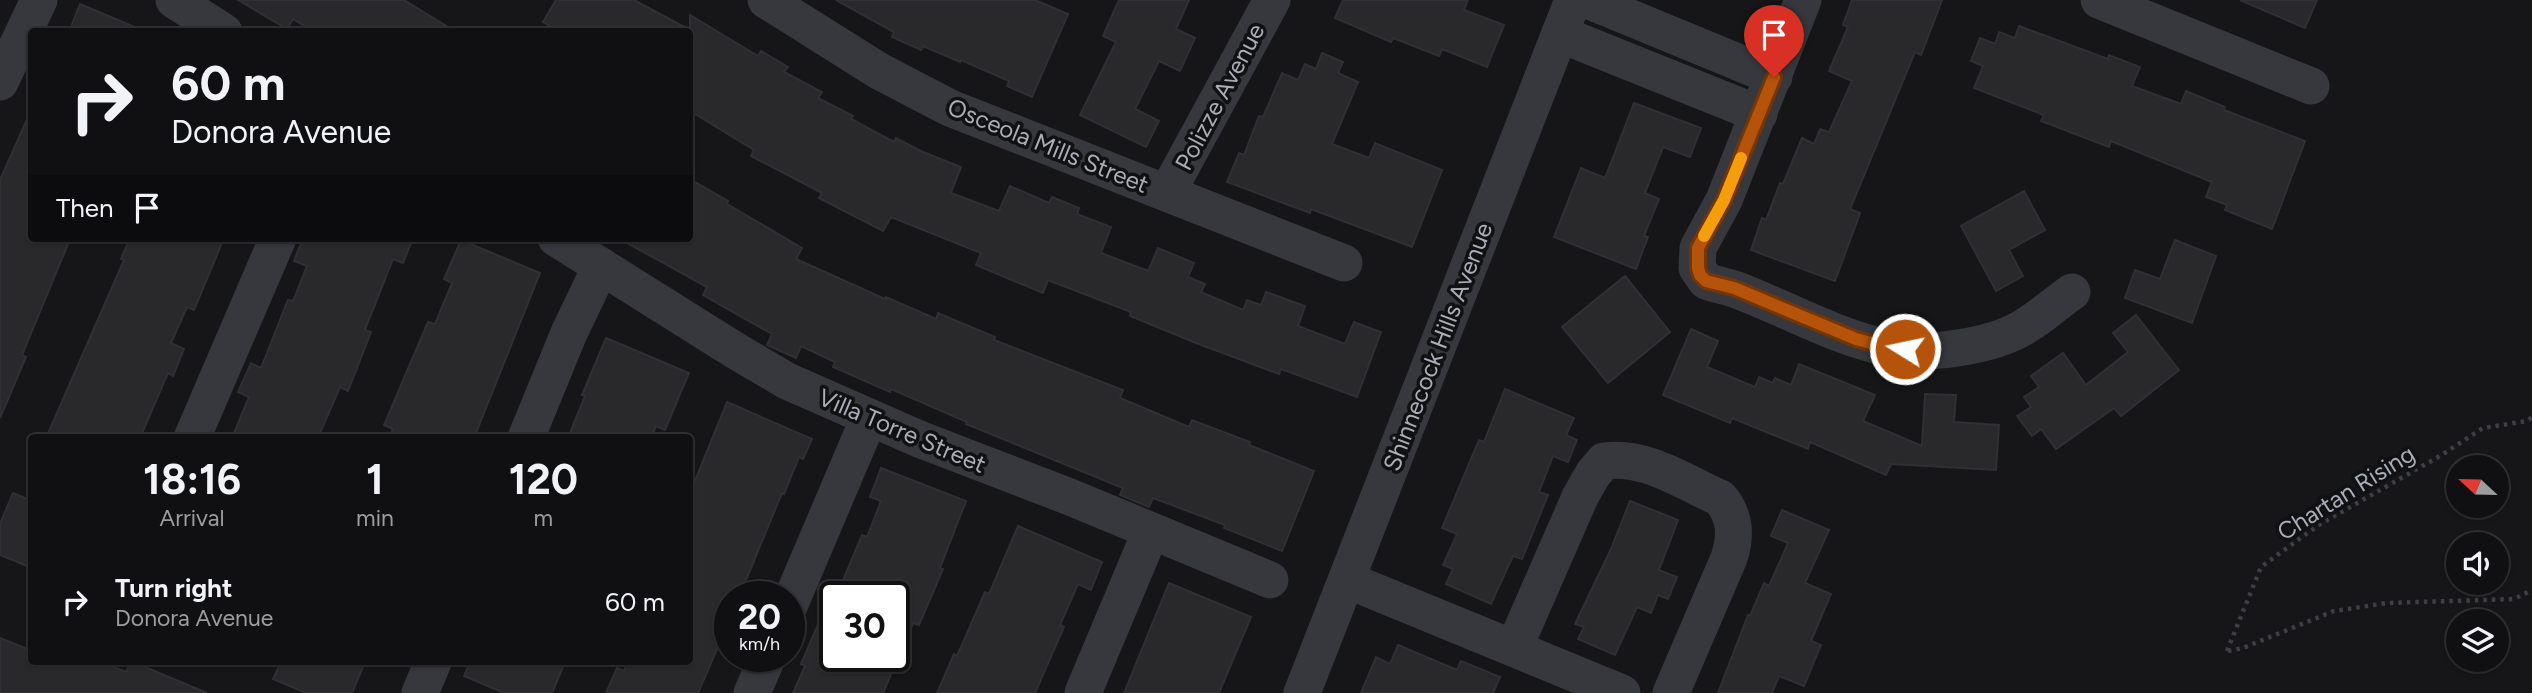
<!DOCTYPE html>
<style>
body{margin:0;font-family:Figtree,sans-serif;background:#19191b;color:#f1f3f6;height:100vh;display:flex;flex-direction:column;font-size:26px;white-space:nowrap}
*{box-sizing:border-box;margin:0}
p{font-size:23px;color:#9c9d9f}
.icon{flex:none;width:38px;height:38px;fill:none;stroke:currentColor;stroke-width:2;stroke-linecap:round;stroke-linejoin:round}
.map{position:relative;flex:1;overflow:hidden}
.sheet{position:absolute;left:28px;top:434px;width:665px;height:231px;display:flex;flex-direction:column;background:#101012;border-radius:7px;box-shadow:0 2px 5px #0004,0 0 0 2px #303032}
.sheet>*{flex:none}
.top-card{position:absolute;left:28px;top:28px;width:665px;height:214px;border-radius:7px;box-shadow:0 2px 5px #0004,0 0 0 2px #303032;background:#101012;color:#f1f3f6;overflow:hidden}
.needle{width:46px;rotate:292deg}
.tools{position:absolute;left:2446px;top:455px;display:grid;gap:14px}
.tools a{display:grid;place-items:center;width:63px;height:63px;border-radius:50%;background:#101012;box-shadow:0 2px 5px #0004,0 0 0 2px #303032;font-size:35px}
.speed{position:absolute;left:714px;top:581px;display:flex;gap:14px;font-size:35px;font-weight:700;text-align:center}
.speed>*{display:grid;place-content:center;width:91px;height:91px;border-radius:50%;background:#101012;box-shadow:0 2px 5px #0004,0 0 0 2px #303032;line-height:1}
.speed small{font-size:18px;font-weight:400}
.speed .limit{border:4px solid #111;border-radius:10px;background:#fff;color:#111}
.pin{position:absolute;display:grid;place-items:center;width:60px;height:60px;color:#fff;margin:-72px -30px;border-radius:50% 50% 50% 0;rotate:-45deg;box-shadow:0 0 7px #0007}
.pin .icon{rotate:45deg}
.me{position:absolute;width:77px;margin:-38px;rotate:280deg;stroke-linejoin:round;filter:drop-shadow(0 0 5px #0008)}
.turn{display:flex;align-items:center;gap:24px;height:147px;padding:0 28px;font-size:32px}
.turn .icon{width:91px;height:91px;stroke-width:2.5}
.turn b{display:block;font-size:49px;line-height:60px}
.then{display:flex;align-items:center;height:66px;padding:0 28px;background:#0003;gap:14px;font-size:26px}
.eta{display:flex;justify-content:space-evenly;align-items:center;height:119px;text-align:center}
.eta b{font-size:42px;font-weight:700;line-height:49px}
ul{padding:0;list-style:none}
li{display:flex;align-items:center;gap:21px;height:98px;padding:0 28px}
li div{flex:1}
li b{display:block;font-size:26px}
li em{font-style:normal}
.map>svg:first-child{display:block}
.building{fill:#29292c;stroke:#303034;stroke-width:2}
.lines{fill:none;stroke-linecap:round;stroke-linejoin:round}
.path{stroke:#3d3f44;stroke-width:4.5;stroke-dasharray:3.5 5;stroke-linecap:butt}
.minor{stroke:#37383d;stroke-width:37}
.route-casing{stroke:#753606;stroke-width:18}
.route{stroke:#b45309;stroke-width:12}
.slow{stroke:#f59e0b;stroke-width:12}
.labels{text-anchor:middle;stroke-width:7;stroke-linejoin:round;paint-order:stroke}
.street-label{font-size:24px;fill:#a8adb8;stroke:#111113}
</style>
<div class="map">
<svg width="2532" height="693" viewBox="0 0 2532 693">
<rect width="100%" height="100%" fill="#161618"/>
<g class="building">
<polygon points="238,0 404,0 456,32 314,32 293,19 287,29"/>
<polygon points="556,0 634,0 690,30 690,15 758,56 761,51 788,67 784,72 822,92 818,98 853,116 851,119 894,142 896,138 923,152 961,167 951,193 999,211 1010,186 1049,203 1052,197 1079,208 1077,214 1111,227 1101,253 1148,271 1158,248 1194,263 1188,277 1205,284 1201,292 1243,310 1247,300 1261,305 1266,292 1305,306 1298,326 1345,344 1354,322 1381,332 1357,397 1281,369 1279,374 1196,343 1130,316 1131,312 1048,280 1043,293 976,265 981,253 891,217 883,231 819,198 822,193 751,156 754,150 690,111 690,32 560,32 543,22"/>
<polygon points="836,0 1035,0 1068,14 1032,97 1007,86 1009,81 961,60 960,62 923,46 921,50 892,37 894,32"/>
<polygon points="1119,0 1189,0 1176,29 1195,38 1180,71 1159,61 1135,109 1159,121 1146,147 1080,115 1116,42 1103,36"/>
<polygon points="1343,0 1468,0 1464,10 1504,25 1487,67 1442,49 1439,56 1393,38 1391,42 1335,18"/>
<polygon points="1852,0 1942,0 1921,55 1915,52 1850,209 1860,213 1835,281 1751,250 1762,218 1766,220 1780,183 1783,184 1802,138 1814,144 1820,129 1829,132 1852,81 1829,71 1848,27 1843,25"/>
<polygon points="2240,0 2317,0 2305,28"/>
<polygon points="80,4 144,31 144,32 69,32"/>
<polygon points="2019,26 2108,59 2109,55 2140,67 2132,86 2181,104 2186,91 2225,107 2224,110 2305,141 2272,229 2225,210 2227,205 2206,197 2212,182 2111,141 2109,147 2041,121 2044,115 1974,88 1983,66 1971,61 1980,38 1995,44 1999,32 2015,38"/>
<polygon points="1322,53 1343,62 1338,73 1358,82 1332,144 1369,158 1375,143 1442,170 1412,247 1311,209 1310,213 1227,182 1239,153 1244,155 1259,116 1263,117 1282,73 1298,80 1305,64 1316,69"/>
<polygon points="1634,103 1701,128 1690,157 1663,147 1645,193 1659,199 1644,236 1648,237 1636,269 1554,237 1581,168 1605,178"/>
<polygon points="32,108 32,238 52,238 68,244 22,355 26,357 0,418 0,180"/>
<polygon points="690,179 728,201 727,204 802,248 796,259 885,299 886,297 936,319 938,313 995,337 994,340 1123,390 1120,398 1189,427 1192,420 1250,442 1249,445 1314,471 1282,551 1224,528 1225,525 1153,498 1149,507 1120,495 1123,488 966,424 967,422 891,389 890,392 833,367 835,362 801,346 796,358 767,345 772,334 703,295 707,287 618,238 690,238"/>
<polygon points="2024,191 2045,230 2009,250 2023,276 1996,291 1961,226"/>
<polygon points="130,238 224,238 194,310 187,307 171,343 184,349 173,376 168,373 140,438 46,438 124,260 121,259"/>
<polygon points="303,238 413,238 403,263 393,259 365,330 371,332 348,391 340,387 318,438 232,438 249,397 238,392 251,363 261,368 288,300 293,301 307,266 294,261"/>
<polygon points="461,240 540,273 474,438 389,438 393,429 384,425 428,322 435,324 452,283 444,279"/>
<polygon points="2175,240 2216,256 2192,323 2125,298 2135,270 2160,279"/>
<polygon points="1625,276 1670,332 1608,383 1562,327"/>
<polygon points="2136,315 2179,370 2121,416 2114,408 2056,449 2041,429 2032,436 2017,416 2031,407 2024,397 2039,387 2031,376 2063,353 2086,385 2128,352 2113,333"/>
<polygon points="1691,329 1718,341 1707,367 1755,387 1759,377 1773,383 1775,378 1791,385 1799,364 1875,395 1863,421 1922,446 1925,394 1956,395 1954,422 1999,425 1996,470 1891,464 1886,475 1810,442 1808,449 1732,418 1730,423 1663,395"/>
<polygon points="606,338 689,373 665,430 656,426 651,438 568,438 585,396 582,395"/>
<polygon points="1505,389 1574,418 1566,435 1577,440 1568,462 1553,456 1539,492 1548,495 1522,559 1513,556 1491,604 1446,584 1453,569 1443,565 1457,534 1442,528 1479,440 1484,442"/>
<polygon points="727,402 812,439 803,459 799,457 784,494 782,493 739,597 730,597 730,619 698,693 606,693 617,668 624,671 627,662 690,662 690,493"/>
<polygon points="881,468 966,501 940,568 943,569 919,625 913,623 883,693 793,693 805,666 801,664 835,585 835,656 894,656 894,597 836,597 862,535 867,537 881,501 870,497"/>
<polygon points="13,493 32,501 32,568 0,555 0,524"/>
<polygon points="1630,501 1678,520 1659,570 1677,577 1668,599 1658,595 1651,613 1637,607 1615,655 1578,639 1584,627 1575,624 1611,549"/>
<polygon points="1782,510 1829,530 1805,583 1831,594 1811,641 1821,645 1804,686 1779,676 1772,693 1718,693 1748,615 1750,616 1764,583 1769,586 1788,543 1771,536"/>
<polygon points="1018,526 1102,562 1091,590 1078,584 1060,625 1064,627 1035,693 937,693 954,654 957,656 985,592 989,594"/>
<polygon points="1169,583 1251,617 1219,693 1124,693"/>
<polygon points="0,638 32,651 32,662 101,662 126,672 130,662 133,662 207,693 0,693"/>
<polygon points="1398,645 1457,670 1461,661 1500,677 1493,693 1361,693 1376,657 1390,664"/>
<polygon points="281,662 365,662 352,693 306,693 273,679"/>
<polygon points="470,662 565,662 552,693 504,693 464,676"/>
</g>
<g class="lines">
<g class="path">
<polyline points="2227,651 2261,567 2317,526 2440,456 2483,428 2527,421 2532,417"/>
<polyline points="2228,651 2243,648 2334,611 2387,603 2514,599 2532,590"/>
</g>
<g class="minor">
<polyline points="174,0 224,32"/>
<polyline points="766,0 879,71 950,108 1344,263"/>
<polyline points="1587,0 1774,77"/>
<path d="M1803,0L1724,200L1698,248L1697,268L1706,281C1716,285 1727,286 1737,290C1787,309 1835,337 1888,348C1926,356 1991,347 2024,327C2041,317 2056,303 2072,292"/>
<polyline points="2099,0 2311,86"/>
<polyline points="1560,34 1759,114"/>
<polyline points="0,82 39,0"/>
<polyline points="1167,193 1272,0"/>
<polyline points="556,238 736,351 787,381 919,439 1070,497 1270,580"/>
<polyline points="192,438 278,238"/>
<polyline points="526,438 569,333 601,266"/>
<polyline points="1347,580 1622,693"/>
<polyline points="789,606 869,418"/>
<path d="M1514,648L1580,497L1593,474L1604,461C1645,455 1684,482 1720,498C1736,517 1736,536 1729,558L1671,693"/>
<polyline points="420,693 433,662"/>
<polyline points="752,693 768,656"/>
<polyline points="1083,693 1151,531"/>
<polyline points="1302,693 1573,0"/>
</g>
</g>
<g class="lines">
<defs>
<polyline id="route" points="1774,77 1724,200 1698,248 1698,268 1700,275 1706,281 1734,288 1856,339 1889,348 1905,349"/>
</defs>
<use href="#route" class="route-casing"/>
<use href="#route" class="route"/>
<polyline class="slow" points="1704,236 1724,200 1741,158"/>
</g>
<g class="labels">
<g class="street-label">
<text transform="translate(1220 97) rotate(-62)" y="8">Polizze Avenue</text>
<text transform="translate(1048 146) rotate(22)" y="8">Osceola Mills Street</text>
<text transform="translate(1438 347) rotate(-69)" y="8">Shinnecock Hills Avenue</text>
<text transform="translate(902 431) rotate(23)" y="8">Villa Torre Street</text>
<text transform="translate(2346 493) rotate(-32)" y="8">Chartan Rising</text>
</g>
</g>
</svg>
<div class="tools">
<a><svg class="needle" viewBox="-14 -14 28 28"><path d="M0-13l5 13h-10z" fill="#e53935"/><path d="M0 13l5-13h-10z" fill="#9c9d9f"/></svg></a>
<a><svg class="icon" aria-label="sound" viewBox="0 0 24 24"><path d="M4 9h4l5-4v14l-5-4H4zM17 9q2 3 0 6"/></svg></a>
<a><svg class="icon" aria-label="layers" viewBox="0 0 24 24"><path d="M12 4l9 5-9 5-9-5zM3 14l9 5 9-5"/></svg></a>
</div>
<div class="speed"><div>20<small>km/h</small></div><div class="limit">30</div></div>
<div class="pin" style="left:1774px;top:77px;background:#d93025"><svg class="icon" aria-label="arrive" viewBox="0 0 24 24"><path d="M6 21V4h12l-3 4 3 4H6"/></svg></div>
<svg class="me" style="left:1905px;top:349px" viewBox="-20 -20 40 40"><circle r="17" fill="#b45309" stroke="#fff" stroke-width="3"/><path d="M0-11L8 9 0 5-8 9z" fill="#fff"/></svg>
<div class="top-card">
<div class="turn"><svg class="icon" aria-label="right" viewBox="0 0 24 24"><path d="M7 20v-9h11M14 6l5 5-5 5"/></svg><div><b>60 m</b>Donora Avenue</div></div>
<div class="then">Then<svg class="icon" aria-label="arrive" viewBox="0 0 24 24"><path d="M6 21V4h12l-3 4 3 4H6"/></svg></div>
</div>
<section class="sheet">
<div class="eta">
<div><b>18:16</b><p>Arrival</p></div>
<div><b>1</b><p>min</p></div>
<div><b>120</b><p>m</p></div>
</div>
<ul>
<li><svg class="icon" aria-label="right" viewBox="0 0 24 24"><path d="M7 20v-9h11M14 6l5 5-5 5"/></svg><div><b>Turn right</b><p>Donora Avenue</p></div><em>60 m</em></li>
</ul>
</section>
</div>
